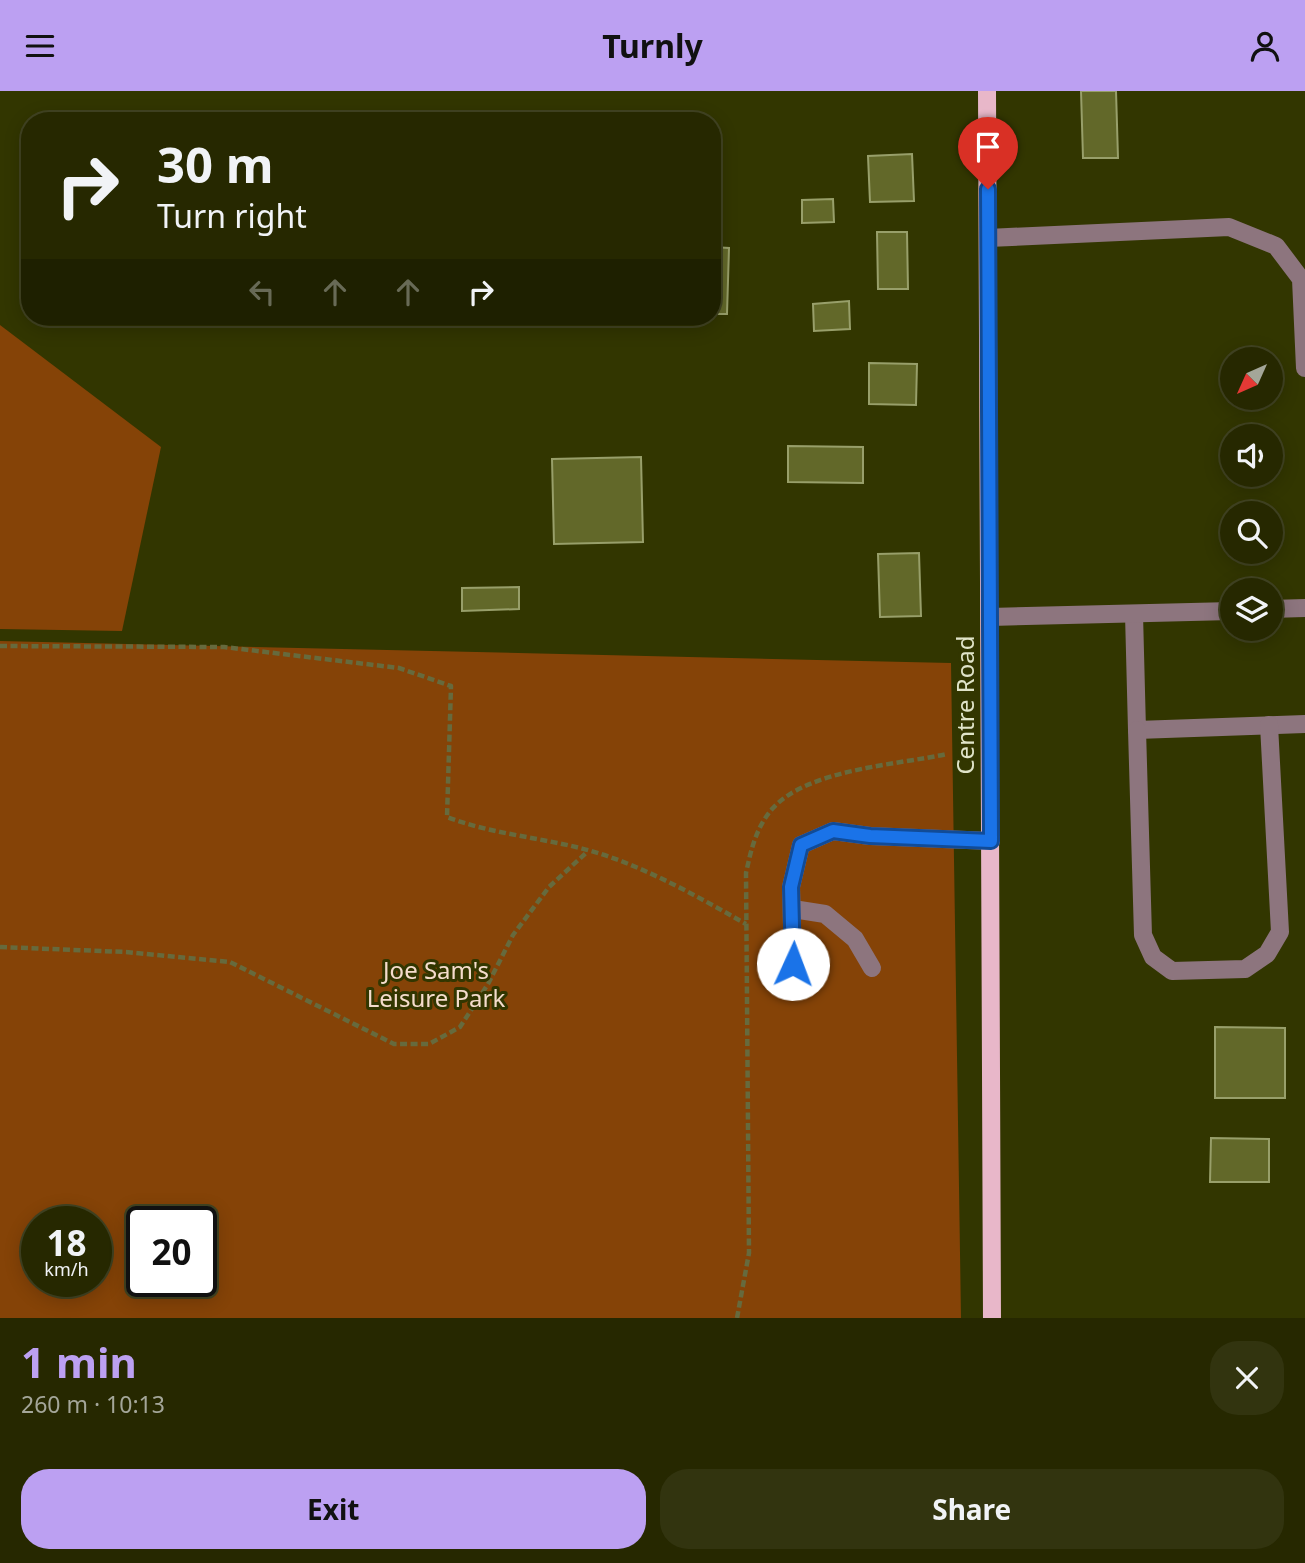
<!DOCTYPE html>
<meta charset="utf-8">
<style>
body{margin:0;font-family:"Noto Sans",sans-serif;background:#32340f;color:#f1f3f6;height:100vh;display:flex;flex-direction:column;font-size:26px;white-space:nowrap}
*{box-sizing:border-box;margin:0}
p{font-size:23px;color:#a4a699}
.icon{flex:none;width:38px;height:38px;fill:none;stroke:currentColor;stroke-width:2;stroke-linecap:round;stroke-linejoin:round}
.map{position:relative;height:1227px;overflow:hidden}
.details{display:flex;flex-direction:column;background:#262800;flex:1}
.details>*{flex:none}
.hud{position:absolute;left:21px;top:21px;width:700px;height:214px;border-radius:28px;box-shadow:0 4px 18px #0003,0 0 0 2px #424422;background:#262800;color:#f1f3f6;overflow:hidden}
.needle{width:46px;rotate:225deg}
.controls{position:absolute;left:1220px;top:256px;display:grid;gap:14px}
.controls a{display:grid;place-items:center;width:63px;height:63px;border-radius:50%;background:#262800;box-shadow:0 4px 18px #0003,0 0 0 2px #424422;font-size:35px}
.speed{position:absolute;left:21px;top:1115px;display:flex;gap:14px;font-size:35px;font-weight:700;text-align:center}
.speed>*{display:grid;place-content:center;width:91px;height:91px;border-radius:50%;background:#262800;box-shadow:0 4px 18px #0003,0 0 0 2px #424422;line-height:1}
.speed small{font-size:18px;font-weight:400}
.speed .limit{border:4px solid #111;border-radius:10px;background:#fff;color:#111}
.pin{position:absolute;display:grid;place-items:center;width:60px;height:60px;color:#fff;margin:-72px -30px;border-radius:50% 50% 50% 0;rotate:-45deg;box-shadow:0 0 7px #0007}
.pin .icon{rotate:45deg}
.me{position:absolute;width:77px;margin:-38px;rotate:2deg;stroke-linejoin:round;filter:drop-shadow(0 0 5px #0008)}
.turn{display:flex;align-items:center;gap:24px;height:147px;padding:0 21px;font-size:32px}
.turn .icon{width:91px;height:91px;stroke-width:2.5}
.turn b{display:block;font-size:49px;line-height:60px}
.lanes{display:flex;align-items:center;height:66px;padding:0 21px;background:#0003;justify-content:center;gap:35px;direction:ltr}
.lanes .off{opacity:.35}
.round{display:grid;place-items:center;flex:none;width:74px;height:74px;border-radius:28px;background:#32340f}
.summary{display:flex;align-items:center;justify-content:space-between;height:119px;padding:0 21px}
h1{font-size:42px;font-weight:700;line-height:52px;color:#bca0f2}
.action{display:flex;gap:14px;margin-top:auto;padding:14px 21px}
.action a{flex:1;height:80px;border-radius:28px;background:#bca0f2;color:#111;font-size:28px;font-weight:700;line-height:80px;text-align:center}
.action a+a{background:#32340f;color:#f1f3f6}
header{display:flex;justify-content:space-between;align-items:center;height:91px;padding:0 21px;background:#bca0f2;color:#111;font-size:32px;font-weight:700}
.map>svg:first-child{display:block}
.green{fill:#854307;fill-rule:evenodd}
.building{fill:#626829;stroke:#989f6a;stroke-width:2}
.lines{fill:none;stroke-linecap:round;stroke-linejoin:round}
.path{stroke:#666a3d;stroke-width:4.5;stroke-dasharray:7 3.5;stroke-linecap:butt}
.minor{stroke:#8d757e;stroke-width:18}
.major{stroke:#e8b7c9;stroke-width:18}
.route-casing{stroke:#114b97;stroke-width:18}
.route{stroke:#1a73e8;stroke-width:12}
.labels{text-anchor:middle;stroke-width:6;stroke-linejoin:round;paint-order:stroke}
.street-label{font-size:24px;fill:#e0e4c9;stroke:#323600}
.park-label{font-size:24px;fill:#f5dccc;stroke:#323600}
</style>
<header><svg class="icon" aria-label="menu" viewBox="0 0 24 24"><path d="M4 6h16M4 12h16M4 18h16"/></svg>Turnly<svg class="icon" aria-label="person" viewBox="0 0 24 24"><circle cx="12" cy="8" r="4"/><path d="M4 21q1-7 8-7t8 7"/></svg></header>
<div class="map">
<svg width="1305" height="1227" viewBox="0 0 1305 1227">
<rect width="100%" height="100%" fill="#323600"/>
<g class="green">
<polygon points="0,234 161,356 122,540 0,538"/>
<path d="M0,550L951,572L961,1227H0ZM37,1130H96V1190H37ZM142,1130H201V1190H142Z"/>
</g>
<g class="building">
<polygon points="1081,0 1116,0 1118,67 1083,67"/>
<polygon points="912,63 914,110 870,111 868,65"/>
<polygon points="833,108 834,131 802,132 802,109"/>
<polygon points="877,141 907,141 908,198 878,198"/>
<polygon points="712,156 729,157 727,223 712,223"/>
<polygon points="849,210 850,238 814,240 813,213"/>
<polygon points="869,272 917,273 916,314 869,313"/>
<polygon points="788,355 863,356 863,392 788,391"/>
<polygon points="641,366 643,451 554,453 552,368"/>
<polygon points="919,462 921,525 880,526 878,463"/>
<polygon points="519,496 519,518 462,520 462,497"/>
<polygon points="1215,936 1285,937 1285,1007 1215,1007"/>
<polygon points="1211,1047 1269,1048 1269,1091 1210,1091"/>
</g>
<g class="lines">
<g class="path">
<path d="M0,555L224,556L399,577L451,595L447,726C499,746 557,747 610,766C658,783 702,808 746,833"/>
<polyline points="0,856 126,861 230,871 394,953 429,953 460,936 488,893 513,844 549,796 587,761"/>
<path d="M737,1227L749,1162L746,782C751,759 756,736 773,717C809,678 896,674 947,663"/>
</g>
<g class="minor">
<polyline points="988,147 1229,136 1276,155 1301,188 1305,277"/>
<polyline points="1270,518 1305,517"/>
<polyline points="1134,523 1137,639 1305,633"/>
<polyline points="990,526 1232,520"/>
<polyline points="1137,639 1143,844 1153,866 1172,880 1245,878 1267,863 1280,841 1269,634"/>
<polyline points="793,818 825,823 855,848 872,877"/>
<polyline points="793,873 791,796 801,754 833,740 870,745 991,750"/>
</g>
<polyline class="major" points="987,0 992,1227"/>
</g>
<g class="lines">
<defs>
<polyline id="route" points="793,873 791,796 801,754 833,740 870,745 991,750 988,98"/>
</defs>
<use href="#route" class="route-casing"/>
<use href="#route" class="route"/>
</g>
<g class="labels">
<g class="street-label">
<text transform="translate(966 614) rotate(-90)" y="8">Centre Road</text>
</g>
<g class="park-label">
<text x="436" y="888">Joe Sam's<tspan x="436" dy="28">Leisure Park</tspan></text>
</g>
</g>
</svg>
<div class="controls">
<a><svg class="needle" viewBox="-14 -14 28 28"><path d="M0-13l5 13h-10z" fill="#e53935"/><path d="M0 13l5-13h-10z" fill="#a4a699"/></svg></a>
<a><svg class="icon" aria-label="sound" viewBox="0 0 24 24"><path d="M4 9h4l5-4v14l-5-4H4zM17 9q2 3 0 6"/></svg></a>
<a><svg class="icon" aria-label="search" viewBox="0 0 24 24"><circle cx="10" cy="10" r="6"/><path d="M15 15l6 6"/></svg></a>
<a><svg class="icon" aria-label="layers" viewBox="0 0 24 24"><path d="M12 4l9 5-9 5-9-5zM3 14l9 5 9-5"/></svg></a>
</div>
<div class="speed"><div>18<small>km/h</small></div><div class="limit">20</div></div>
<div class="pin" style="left:988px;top:98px;background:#d93025"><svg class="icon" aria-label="arrive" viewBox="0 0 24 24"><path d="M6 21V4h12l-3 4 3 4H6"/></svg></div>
<svg class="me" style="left:793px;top:873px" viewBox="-20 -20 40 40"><circle r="19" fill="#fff"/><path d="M0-13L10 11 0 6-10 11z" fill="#1a73e8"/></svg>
<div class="hud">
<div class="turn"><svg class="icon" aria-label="right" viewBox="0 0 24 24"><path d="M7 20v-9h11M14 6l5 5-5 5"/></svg><div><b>30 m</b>Turn right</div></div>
<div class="lanes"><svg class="icon off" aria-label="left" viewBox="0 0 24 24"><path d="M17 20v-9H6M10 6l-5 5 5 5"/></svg><svg class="icon off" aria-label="ahead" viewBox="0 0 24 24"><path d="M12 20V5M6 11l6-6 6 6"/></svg><svg class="icon off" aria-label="ahead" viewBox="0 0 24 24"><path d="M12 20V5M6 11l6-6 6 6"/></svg><svg class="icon" aria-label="right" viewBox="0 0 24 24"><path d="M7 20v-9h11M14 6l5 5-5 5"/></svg></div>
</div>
</div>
<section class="details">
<div class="summary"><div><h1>1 min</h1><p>260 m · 10:13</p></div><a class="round"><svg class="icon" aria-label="close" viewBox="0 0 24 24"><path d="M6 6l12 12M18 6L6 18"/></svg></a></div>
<div class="action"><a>Exit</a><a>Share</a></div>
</section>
